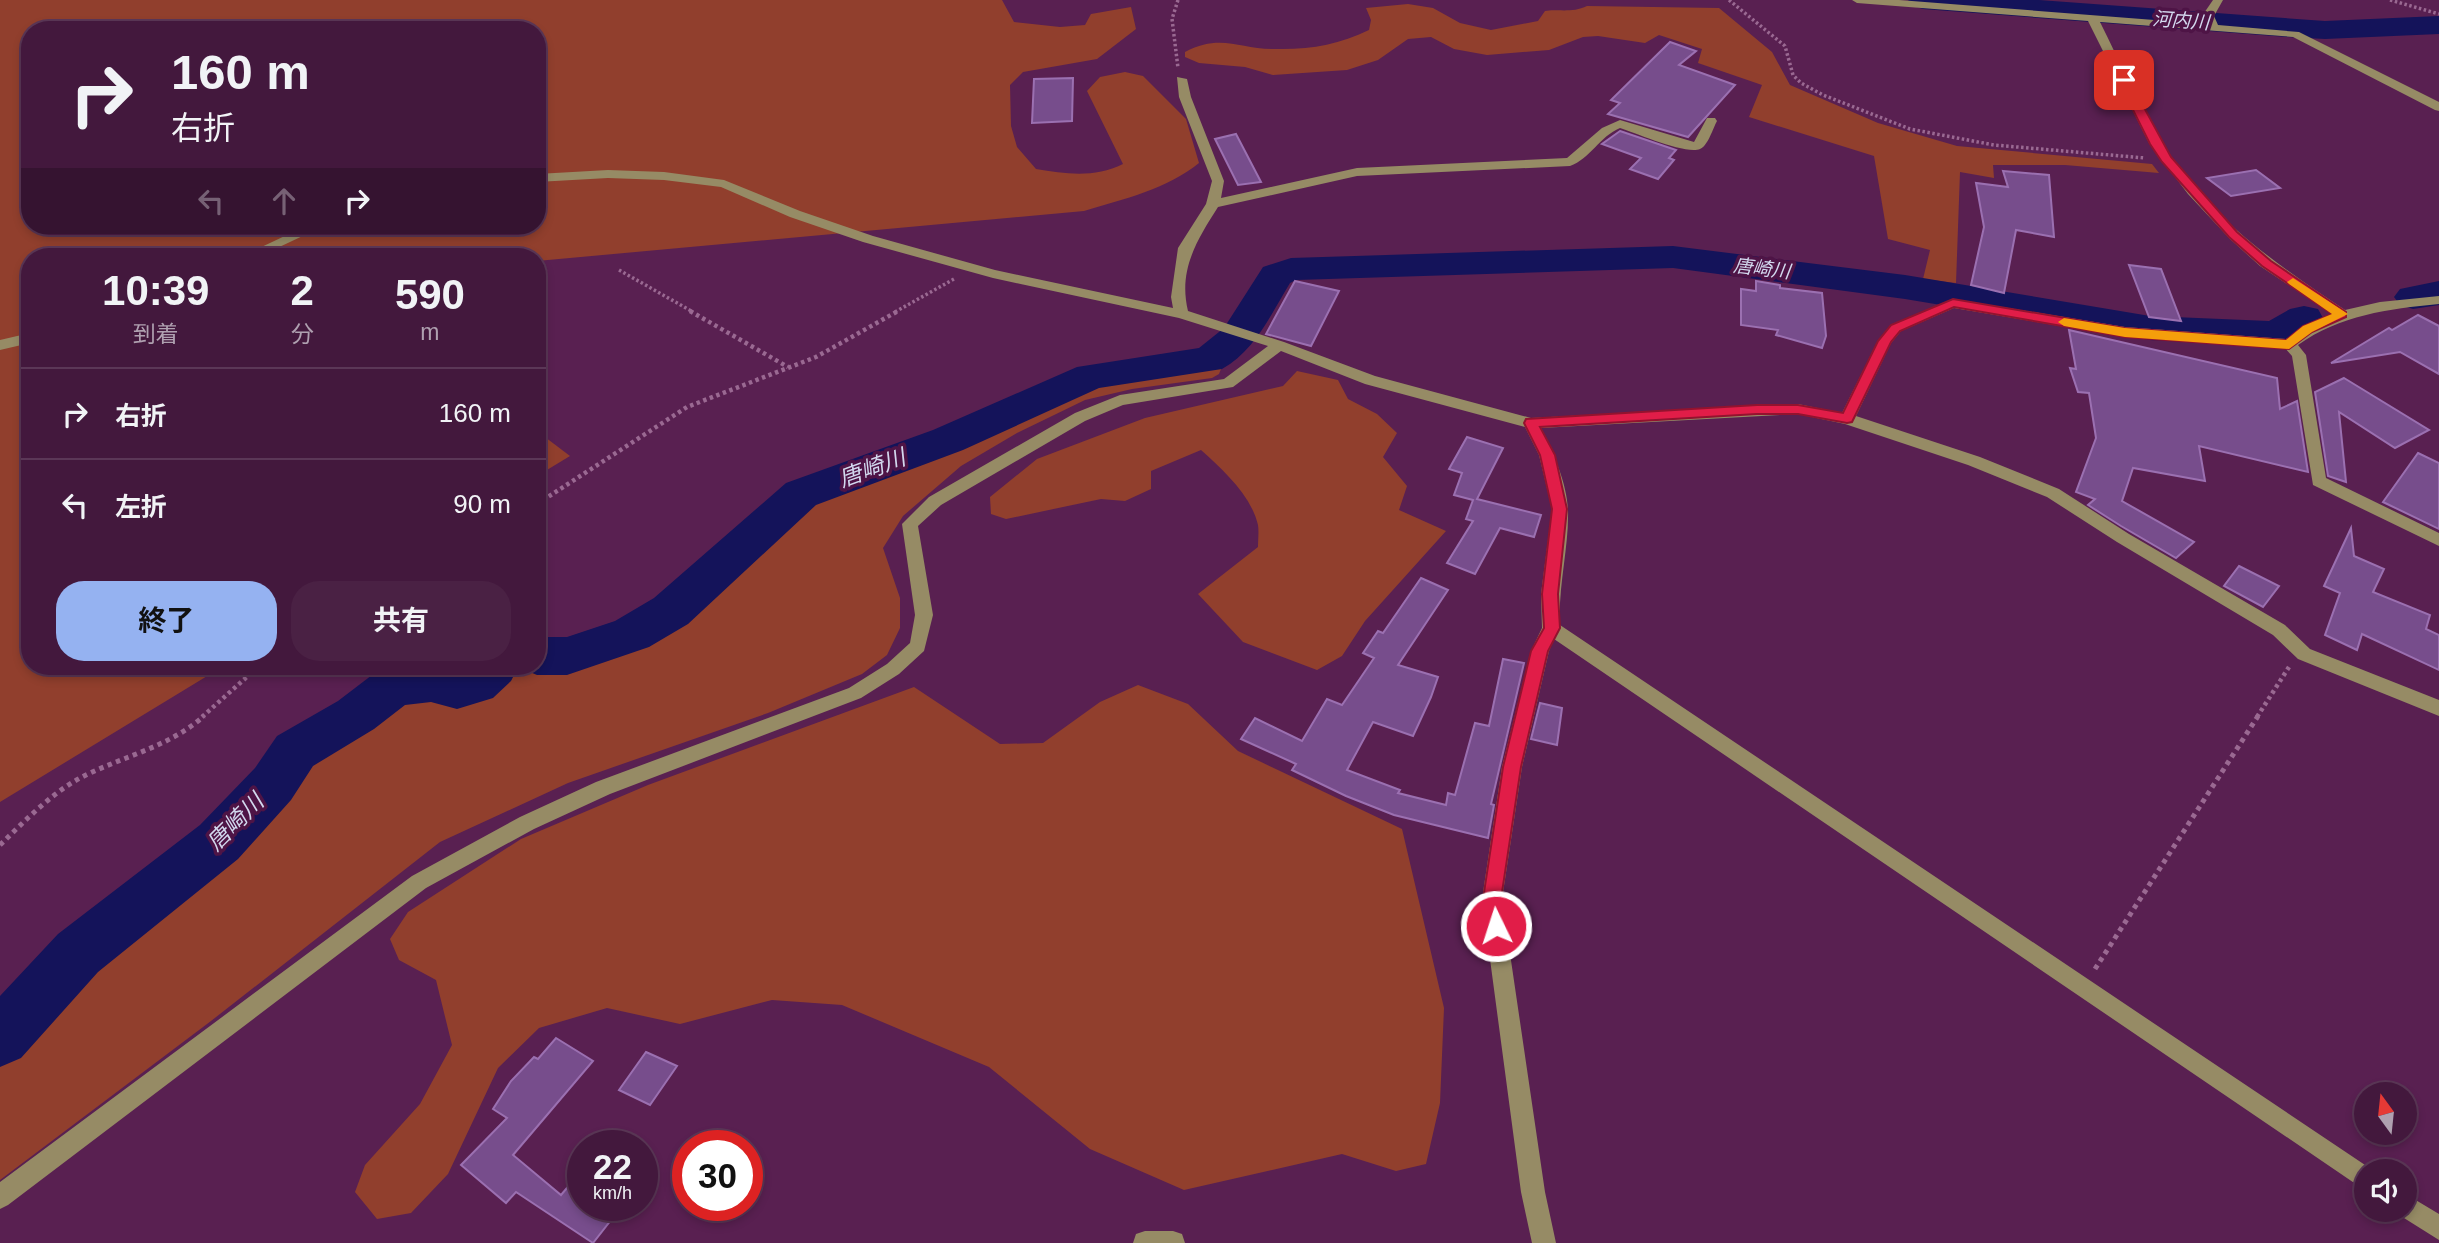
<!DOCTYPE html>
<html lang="ja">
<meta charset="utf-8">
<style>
body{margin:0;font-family:Arial,"Noto Sans JP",sans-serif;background:#4a2144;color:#f1f3f6;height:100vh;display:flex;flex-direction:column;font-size:26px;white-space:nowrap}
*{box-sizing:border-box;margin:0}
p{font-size:23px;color:#afa0b0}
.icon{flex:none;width:38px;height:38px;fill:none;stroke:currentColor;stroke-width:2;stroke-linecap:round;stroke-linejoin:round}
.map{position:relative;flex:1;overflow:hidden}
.side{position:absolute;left:21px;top:248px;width:525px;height:427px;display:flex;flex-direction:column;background:#43183d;border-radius:28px;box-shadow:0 4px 10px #0003,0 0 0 2px #5b3757}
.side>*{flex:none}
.banner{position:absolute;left:21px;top:21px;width:525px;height:214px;border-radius:28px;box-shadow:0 4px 10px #0003,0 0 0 2px #5b3757;background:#43183d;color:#f1f3f6;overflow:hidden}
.needle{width:46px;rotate:345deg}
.controls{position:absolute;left:2354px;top:1082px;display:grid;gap:14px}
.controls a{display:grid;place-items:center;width:63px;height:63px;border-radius:50%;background:#43183d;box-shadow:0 4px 10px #0003,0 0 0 2px #5b3757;font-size:35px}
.speed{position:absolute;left:567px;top:1130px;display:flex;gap:14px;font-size:35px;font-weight:700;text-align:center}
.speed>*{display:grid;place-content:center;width:91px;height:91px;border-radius:50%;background:#43183d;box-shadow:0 4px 10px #0003,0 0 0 2px #5b3757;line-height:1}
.speed small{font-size:18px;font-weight:400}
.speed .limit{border:10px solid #d22;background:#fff;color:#111}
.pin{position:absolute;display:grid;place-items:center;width:60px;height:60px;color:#fff;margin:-30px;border-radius:14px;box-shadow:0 4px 10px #0006}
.me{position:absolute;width:77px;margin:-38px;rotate:356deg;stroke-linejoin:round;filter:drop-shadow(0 0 5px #0008)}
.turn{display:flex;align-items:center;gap:24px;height:147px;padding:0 35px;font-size:32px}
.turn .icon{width:91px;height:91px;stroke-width:2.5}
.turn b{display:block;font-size:49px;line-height:60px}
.lanes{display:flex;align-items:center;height:66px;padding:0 35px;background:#0003;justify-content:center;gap:35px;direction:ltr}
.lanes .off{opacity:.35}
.eta{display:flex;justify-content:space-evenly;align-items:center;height:119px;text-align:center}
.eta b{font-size:42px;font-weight:700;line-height:49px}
.cta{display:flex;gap:14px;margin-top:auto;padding:14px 35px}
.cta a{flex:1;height:80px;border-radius:28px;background:#95b2f1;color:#111;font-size:28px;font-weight:700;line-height:80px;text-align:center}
.cta a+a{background:#4a2144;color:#f1f3f6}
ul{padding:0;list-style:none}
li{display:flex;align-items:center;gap:21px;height:91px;padding:0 35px;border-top:2px solid #5b3757}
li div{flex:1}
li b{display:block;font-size:26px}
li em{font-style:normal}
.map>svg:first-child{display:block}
.green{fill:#913f2d;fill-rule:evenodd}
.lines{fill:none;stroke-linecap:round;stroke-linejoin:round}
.river{fill:#14135a;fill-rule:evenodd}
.building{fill:#774d8c;stroke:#9b70b1;stroke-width:2}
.path-far2{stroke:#9a6992;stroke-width:3.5;stroke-dasharray:2.5 2.5;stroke-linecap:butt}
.path-far1{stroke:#9a6992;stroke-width:4.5;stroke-dasharray:3.5 3.5;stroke-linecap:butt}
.path{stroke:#9a6992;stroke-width:5;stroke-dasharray:4.5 4.5;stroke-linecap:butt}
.minor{fill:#968b65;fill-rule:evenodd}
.route{fill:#e11d48;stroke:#92132f;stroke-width:2}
.slow{fill:#f59e0b}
.labels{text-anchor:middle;stroke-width:7;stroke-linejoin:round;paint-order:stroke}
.far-water-label{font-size:19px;font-style:italic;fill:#d3d9ef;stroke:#4e1446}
.water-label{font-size:23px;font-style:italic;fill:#d3d9ef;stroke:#4e1446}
</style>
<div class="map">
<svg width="2439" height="1243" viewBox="0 0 2439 1243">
<rect width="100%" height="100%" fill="#592051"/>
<g class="green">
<path d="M0,0H1002L1014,22L1060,27L1085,25L1091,14L1131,7L1136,29L1097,59L1023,72L1010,85L1011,126L1017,147L1036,169C1066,174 1095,178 1123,164L1087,91L1100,77L1125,72L1143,76L1186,119L1199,163C1167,189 1124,199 1084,211L537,261V257H30V667H222L0,802ZM30,30H537V226H30Z"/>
<path d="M1408,4L1433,8L1460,23L1491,30L1538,21L1545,11C1561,9 1573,13 1587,6L1719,8L1772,52L1790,85L1878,123L1957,146L2152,164L2159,173L2065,165H1993L1994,178L1960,172L1956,283L1923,279L1930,250L1888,239L1874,156L1749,117L1762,85L1698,63L1702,49L1659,35L1645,43L1598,36L1583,37L1549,50L1487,55L1454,49L1431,37L1408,39L1378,60L1347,70L1273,75L1245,67L1199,63L1185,57V52C1221,33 1239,49 1274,49C1309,50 1338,45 1369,30L1371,20L1366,8Z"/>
<polygon points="1210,364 1217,364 1221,369 1219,374 1212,378 1132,389 1085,400 1017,433 961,466 903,516 883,548 900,598 900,628 887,655 862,674 768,713 568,783 440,842 211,1021 0,1180 0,1048 71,971 225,846 278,789 294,764 322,739 394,693 416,688 435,693 463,694 485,685 500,667 537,667 537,662 554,663 625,641 676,614 780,515 809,495 945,446 1088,382"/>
<path d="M1297,371L1338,380L1348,399L1377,414L1397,433L1383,457L1407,486L1399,510L1446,531L1365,621L1342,656L1317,670L1243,642L1198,594L1258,547C1258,540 1259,532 1258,525C1251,495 1223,470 1201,450L1151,471V489L1125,501L1101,499L1006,519L991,514L990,497L1037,459L1145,418L1283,386Z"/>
<polygon points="537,431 570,456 537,476"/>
<polygon points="1138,685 1188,704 1238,751 1402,829 1444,1008 1440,1103 1426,1164 1396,1171 1342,1154 1184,1190 1090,1149 989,1067 842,1005 772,1000 680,1024 607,1008 539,1028 498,1068 448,1174 411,1213 377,1219 355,1192 365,1165 420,1104 452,1045 436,980 399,960 390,939 408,912 521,839 648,785 914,687 1000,744 1043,743 1100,702"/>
</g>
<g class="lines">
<g class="river">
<polygon points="1908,0 2039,0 2325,21 2439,16 2439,34 2325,39 2287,37 1923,9 1913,6"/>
<path d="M1673,246L1905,275L2150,316L2269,321L2290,309L2304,306L2318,309L2323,318C2313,333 2293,342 2276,347L2150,340L1905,299L1673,268L1296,280L1290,283C1271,314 1255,351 1222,369L1099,388L963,450L816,505L688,624L649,647L567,675H537L518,667H537V637H567L615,621L654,598L786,483L933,430L1077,367L1199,348L1224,328L1263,267L1291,258Z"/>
<polygon points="2439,281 2439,305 2413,309 2400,305 2394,297 2400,289"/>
<polygon points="391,667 457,669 462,667 518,667 511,681 493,698 457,709 431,702 405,705 374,729 313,766 291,800 238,859 98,972 21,1058 0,1067 0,996 58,934 200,825 255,768 277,736 338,701 376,672"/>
</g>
</g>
<g class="building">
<polygon points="1670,42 1696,51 1679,65 1735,85 1688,137 1608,114 1620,103 1611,100"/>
<polygon points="1073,78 1072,121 1032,123 1034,79"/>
<polygon points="1620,131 1676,150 1669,158 1674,160 1658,179 1630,169 1641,158 1602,144"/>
<polygon points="1236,134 1261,182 1238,185 1215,139"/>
<polygon points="2256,170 2280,188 2231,196 2207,178"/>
<polygon points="2003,171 2049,175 2054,237 2016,230 2004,293 1971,285 1984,227 1976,183 2008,187"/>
<polygon points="2129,265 2161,269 2181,321 2149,317"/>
<polygon points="1295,281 1339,291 1311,346 1266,334"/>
<polygon points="1756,281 1780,285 1780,288 1822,293 1826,336 1822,348 1776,335 1778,330 1741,325 1741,289 1756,291"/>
<polygon points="2418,315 2439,326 2439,374 2400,352 2331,363 2389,328 2392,330"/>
<polygon points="2069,330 2277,378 2280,409 2297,401 2308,472 2199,446 2205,481 2133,468 2122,501 2194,542 2176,558 2121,526 2088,505 2095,499 2076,492 2096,438 2089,393 2078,392 2070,368 2076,369"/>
<polygon points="2344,378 2429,430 2395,448 2339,412 2346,482 2328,476 2315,392"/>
<polygon points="1467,437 1503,448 1477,499 1541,515 1534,537 1500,528 1475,574 1447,563 1473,521 1466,519 1473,500 1454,495 1462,473 1449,469"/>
<polygon points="2418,453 2439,463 2439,529 2383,502"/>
<polygon points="2351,528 2354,556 2384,569 2373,592 2430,615 2426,629 2439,635 2439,670 2362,634 2357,650 2325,635 2340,593 2324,586"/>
<polygon points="2239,566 2279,586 2263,607 2224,586"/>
<polygon points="1421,578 1448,590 1398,665 1438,677 1431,697 1413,736 1373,722 1347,770 1400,790 1398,793 1446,805 1448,793 1455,795 1475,723 1489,726 1503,659 1524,663 1491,804 1494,805 1488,838 1394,815 1346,796 1292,770 1296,764 1241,739 1255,718 1302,741 1327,699 1342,705 1374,658 1363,653 1378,631 1383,633"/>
<polygon points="1540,703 1562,708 1557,745 1531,739"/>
<polygon points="556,1038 593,1061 513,1155 561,1195 583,1169 583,1206 622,1206 593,1243 516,1192 506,1203 461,1165 507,1118 493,1109 511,1081 534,1057 538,1059"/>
<polygon points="646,1052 677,1066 650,1105 619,1090"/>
</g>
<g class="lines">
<g class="path-far2">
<polyline points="1178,0 1172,19 1178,68"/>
<polyline points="1729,0 1785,46 1793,75 1801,83 1823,95 1910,129 1994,145 2145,158"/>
<polyline points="2390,0 2439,14"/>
<polyline points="619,270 693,312"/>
<polyline points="895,312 954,279"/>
</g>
<g class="path-far1">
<polyline points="690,311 788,367"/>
<polyline points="537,504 687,407 816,357 898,311"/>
<polyline points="202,717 258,667"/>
<polyline points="2257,717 2289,667"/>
</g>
<g class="path">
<path d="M0,845C27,819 54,790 88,774C128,755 170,746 204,716"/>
<polyline points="2095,969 2258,716"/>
</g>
<g class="minor">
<path d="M1852,0H1899L2206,24L2202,16L2213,0H2223L2214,16L2218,25L2299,32L2439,102V111L2435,110L2293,37L2100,22C2120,62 2138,104 2161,142C2205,215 2276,264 2345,310L2380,302L2439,296V304C2388,309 2340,315 2298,345L2306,355L2326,478L2439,533V546L2313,485L2292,356L2285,348L2125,337L1954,308L1901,331L1891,343L1856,416L1980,457L2059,489L2129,534L2285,625L2310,649L2439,700V716L2298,659L2273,635L2117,542L2047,497L1968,465L1845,424L1798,414L1541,428C1553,452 1567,483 1568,510C1569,548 1558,585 1560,625L2374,1171H2366V1191L1554,639L1549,651L1522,767L1502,899L1545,1192L1556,1243H1532L1521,1192L1482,899L1502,767L1531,651L1542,628L1541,594L1552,509L1539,455L1525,427L1365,384L1281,351L1233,387L1123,405L1085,421L941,505L918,526L933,615L924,651L899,674L861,698L610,794L534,829L426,888L8,1205L0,1209V1182L412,876L520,817L596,782L849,688L887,664L910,643L915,615L902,524L929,497L1075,413L1120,395L1224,379L1268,346L1179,318L993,278L863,242L790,217L721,187L664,180L608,178L537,182V174L608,170L664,172L724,180L800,211L873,236L995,270L1173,308L1171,297L1178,248L1206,204L1212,181L1179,97L1177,77L1187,79L1191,97L1224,181L1221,198L1357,168L1567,158L1602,128L1620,120L1694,142L1707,118H1715L1717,121C1713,128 1708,146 1700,149C1686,155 1636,133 1620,128C1600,136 1590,159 1570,166L1357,176L1218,207C1197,240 1178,270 1188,311L1284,342L1375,376L1531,418L1798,404L1842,413L1878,341L1891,325L1953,299L2125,327L2286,339L2332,314L2260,266L2230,239L2188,194L2149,143L2088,21L1857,3Z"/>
<polygon points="306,226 324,226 258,257 240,257"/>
<polygon points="30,333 30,343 0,350 0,340"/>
<polygon points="2404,1193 2439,1214 2439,1240 2396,1213 2394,1209 2404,1209"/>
<polygon points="1145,1231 1173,1231 1182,1234 1185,1243 1133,1243 1136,1234"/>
</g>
</g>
<polygon class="route" points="2124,77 2129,80 2171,157 2237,232 2271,261 2346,312 2346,317 2312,332 2289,349 2125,337 1954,307 1900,331 1891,342 1852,422 1847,423 1798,414 1757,414 1540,427 1555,455 1567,509 1558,594 1560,628 1548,651 1521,767 1501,899 1505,926 1502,932 1496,934 1489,932 1483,899 1503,767 1531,651 1544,628 1542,594 1552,509 1540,455 1524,423 1526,419 1757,405 1798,405 1843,413 1878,341 1891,325 1953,299 2125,328 2286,340 2303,326 2332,314 2262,266 2229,237 2162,162 2150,144 2118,80"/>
<polygon class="slow" points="2293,278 2348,314 2312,332 2289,349 2125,337 2064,326 2058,322 2064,318 2125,328 2286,340 2303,326 2332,314 2289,284 2287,282"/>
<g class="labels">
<g class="far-water-label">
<text transform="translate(2181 20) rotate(4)" y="7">河内川</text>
<text transform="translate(1762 268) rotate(7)" y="7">唐崎川</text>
</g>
<g class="water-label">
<text transform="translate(872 468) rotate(-20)" y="8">唐崎川</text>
<text transform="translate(235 822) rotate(-45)" y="8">唐崎川</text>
</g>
</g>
</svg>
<div class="controls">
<a><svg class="needle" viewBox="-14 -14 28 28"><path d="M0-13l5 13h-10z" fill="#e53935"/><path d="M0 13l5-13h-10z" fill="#afa0b0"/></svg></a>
<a><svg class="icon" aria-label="sound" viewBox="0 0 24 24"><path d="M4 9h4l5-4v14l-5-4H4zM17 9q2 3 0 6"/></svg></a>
</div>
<div class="speed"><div>22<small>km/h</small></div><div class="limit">30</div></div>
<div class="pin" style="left:2124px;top:80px;background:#d93025"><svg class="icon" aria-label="arrive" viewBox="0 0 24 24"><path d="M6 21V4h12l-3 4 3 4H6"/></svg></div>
<svg class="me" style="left:1496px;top:926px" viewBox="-20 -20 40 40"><circle r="17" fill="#e11d48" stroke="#fff" stroke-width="3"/><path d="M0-11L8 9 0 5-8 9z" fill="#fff"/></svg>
<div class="banner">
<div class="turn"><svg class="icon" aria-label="right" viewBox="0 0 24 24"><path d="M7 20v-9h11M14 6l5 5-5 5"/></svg><div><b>160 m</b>右折</div></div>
<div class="lanes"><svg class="icon off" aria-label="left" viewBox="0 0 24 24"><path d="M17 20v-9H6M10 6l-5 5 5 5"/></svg><svg class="icon off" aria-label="ahead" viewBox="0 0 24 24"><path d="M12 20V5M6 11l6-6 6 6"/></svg><svg class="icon" aria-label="right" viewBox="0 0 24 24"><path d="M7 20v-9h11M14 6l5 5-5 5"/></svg></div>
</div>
<section class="side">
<div class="eta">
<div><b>10:39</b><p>到着</p></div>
<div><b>2</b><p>分</p></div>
<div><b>590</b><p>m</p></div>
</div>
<ul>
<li><svg class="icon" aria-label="right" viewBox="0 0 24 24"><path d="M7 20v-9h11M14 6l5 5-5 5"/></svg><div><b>右折</b></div><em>160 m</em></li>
<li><svg class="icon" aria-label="left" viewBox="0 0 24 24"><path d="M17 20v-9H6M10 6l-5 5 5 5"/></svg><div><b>左折</b></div><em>90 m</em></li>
</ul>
<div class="cta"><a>終了</a><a>共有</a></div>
</section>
</div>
